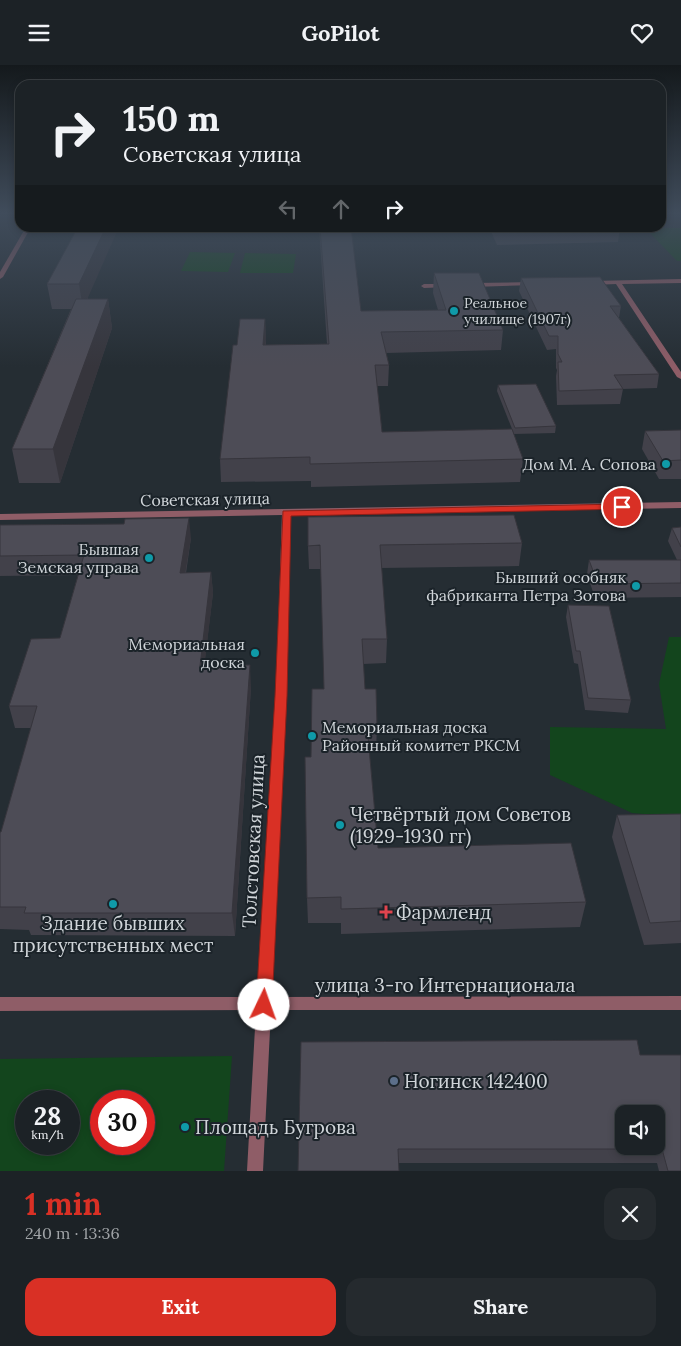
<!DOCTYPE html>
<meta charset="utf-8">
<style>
body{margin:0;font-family:Lora,serif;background:#252a2e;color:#f1f3f6;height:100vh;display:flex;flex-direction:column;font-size:19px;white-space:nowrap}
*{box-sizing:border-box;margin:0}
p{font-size:16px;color:#a0a4a7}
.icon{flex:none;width:28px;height:28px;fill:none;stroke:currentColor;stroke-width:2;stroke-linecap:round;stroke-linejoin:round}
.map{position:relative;height:1106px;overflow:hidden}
.sheet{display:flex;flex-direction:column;background:#1c2226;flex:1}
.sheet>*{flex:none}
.banner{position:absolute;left:15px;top:15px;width:651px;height:152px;border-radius:15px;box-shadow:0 2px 8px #0003,0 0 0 1px #3a3f43;background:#1c2226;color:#f1f3f6;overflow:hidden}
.controls{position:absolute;left:615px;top:1040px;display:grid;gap:10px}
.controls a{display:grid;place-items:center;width:50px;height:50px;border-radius:10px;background:#1c2226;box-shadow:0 2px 8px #0003,0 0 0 1px #3a3f43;font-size:25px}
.speed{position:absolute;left:15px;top:1025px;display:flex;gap:10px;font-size:25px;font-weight:700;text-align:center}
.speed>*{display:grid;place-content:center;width:65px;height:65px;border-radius:50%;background:#1c2226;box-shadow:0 2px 8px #0003,0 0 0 1px #3a3f43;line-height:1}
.speed small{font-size:12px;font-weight:400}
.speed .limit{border:8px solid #d22;background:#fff;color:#111}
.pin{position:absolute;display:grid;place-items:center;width:42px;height:42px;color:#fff;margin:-21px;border:2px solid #fff;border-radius:50%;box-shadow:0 1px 5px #0007}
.me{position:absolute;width:55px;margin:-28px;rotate:3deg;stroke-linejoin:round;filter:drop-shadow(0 0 4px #0008)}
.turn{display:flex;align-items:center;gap:18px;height:105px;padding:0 25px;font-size:22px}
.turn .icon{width:65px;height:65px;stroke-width:2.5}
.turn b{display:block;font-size:35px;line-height:42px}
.lanes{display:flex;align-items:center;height:48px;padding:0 25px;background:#0003;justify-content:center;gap:25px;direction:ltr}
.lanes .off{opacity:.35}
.round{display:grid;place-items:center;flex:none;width:52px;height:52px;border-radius:15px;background:#252a2e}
.headline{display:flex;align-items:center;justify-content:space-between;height:85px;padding:0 25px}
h1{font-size:30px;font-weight:700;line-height:38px;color:#d93025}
.action{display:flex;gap:10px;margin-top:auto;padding:10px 25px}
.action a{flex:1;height:58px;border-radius:15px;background:#d93025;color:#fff;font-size:20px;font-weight:700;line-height:58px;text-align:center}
.action a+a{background:#252a2e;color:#f1f3f6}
header{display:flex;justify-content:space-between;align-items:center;height:65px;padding:0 25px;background:#1c2226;font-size:22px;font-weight:700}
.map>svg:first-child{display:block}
.green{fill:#13451d;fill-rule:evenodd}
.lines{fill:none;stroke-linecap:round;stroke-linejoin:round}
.minor{fill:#8f5d67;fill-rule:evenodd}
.tertiary{fill:#8f5d67;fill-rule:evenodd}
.wall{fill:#42414a}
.shaded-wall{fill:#36353c}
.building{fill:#4d4c56;stroke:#36353c;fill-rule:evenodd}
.route{fill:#d93025;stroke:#8d1f18}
.culture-dot{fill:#0f9aa8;stroke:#1b2329;stroke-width:2}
.health-dot{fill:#e0444e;stroke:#1b2329;stroke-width:2}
.service-dot{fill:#5c6f8a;stroke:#1b2329;stroke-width:2}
.labels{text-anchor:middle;stroke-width:4;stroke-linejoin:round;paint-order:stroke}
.far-poi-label{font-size:14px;fill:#d0d5d9;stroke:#1b2329;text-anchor:start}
.poi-label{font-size:16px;fill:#d0d5d9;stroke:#1b2329;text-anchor:end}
.street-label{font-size:16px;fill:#d0d5d9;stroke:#1b2329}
.near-poi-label{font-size:19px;fill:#d0d5d9;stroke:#1b2329;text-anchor:start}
.near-street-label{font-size:19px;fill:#d0d5d9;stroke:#1b2329}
</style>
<header><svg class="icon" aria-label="menu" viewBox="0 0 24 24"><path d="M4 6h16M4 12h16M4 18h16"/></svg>GoPilot<svg class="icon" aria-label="heart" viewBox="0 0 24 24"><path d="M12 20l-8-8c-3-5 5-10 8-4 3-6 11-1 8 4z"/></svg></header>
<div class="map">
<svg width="681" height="1106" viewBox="0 0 681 1106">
<rect width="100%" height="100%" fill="#252d33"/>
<g class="green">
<polygon points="645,163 681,163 681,196 677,196"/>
<polygon points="190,187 235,188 228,207 181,206"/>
<polygon points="245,188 296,189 293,208 240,208"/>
<polygon points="669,572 681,572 681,752 632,748 550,710 550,662 666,664 659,619"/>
<path d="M232,991L224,1106H0V994ZM69,1036V1079H26V1036ZM144,1036V1079H101V1036Z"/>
</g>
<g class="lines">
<g class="minor">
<polygon points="681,214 681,218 622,219 681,307 681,314 677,312 616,219 592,220 589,218 592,216"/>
<polygon points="533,217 536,219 535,220 472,222 469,220 472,218"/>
<polygon points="445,219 447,220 447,222 424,223 421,221 424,219"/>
<polygon points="286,445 290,448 286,631 272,932 681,931 681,945 271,945 263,1106 247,1106 256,945 0,946 0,932 257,932 276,631 282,448"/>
</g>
<g class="tertiary">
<polygon points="26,162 31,162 3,212 0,214 0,207"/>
<polygon points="681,437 681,443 0,455 0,449"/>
</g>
</g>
<g class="wall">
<polygon points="78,162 88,234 108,234 112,263 60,418 19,418 12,384 71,244 52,244 47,219"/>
<polygon points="319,162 351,162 361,246 438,245 433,228 434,208 503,265 501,285 386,288 389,300 388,321 377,321 382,367 523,394 520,417 311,422 311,416 221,417 220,394 237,280 265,254 266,280 327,279"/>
<polygon points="489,162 620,162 618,177 497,180"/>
<polygon points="521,213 621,241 619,253 659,309 657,323 622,324 623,324 620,339 557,340 556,311 557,305 556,303 556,284 547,285 519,226"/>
<polygon points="498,320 556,361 555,368 514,369 497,326"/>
<polygon points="681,365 681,414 659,414 642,384 645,366"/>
<polygon points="0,460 191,473 186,508 211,507 213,528 204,601 251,622 235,871 31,870 29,865 0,864 0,767 1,767 31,663 15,663 9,641 60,573 78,510 0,511"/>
<polygon points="681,462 681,532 595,533 587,509 589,495 677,495 668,476 672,463"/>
<polygon points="522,478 519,501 381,503 387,574 386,598 363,599 365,624 377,661 376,686 369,686 378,783 586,837 580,862 341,869 341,858 308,858 307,833 311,692 324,624 321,504 309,504 308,481"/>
<polygon points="568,540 631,635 628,648 585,645 578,599 574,598 566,552"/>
<polygon points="681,749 681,878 644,880 612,772 617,750"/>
<polygon points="640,990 681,1106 659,1106 657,1098 399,1098 298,1106"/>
</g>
<g class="shaded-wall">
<polygon points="106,162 119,162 83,244 79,219"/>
<polygon points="108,234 112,263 60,418 53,384"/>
<polygon points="265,254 266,274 264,301 263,280"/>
<polygon points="189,453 191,473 182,528 180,508"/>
<polygon points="211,507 213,528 202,622 200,601"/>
<polygon points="250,600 251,622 235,871 232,848"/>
</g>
<g class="building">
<polygon points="78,162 106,162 79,219 47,219"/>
<polygon points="320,162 351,162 361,246 446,245 434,208 479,208 503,265 381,267 389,300 375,300 382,367 512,364 523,394 310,399 310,392 220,394 233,280 237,280 240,254 265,254 263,280 329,279"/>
<polygon points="600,212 621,241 610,241 659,309 614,310 623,324 559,326 558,297 562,297 558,289 558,271 549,271 521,213"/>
<polygon points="76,234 108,234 53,384 12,384"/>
<polygon points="536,319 556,361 515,363 498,320"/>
<polygon points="681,365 681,395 663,396 645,366"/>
<polygon points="514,450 522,478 380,480 387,574 362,574 365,624 376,624 377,661 367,660 378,783 571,778 586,837 341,844 341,832 307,833 305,692 311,692 312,624 324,624 320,480 308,481 308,452"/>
<polygon points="189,453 180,508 211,507 200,601 250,600 232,848 24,848 26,842 0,842 0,767 1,767 37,641 9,641 31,574 60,573 84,490 0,491 0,460 124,459 125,454"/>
<polygon points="681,462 681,482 672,463"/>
<polygon points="589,495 681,495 681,518 598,519"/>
<polygon points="568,540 609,541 631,635 588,633 580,586 576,586"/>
<polygon points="681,749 681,856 650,858 617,750"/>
<path d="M637,975L640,990H681V1106H668L662,1084H398L399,1106H298L301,977ZM624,1049H656V1081H624Z"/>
</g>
<linearGradient id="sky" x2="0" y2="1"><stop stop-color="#14191c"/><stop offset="0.49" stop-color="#404c5b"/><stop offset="1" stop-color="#404c5b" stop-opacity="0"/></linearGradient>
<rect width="681" height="302" fill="url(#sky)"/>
<polygon class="route" points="622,439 626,439 626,444 291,451 287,631 272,940 270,945 264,947 258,945 256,940 275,631 283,446"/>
<g class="culture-dot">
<circle cx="454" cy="246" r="5"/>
<circle cx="666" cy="399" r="5"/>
<circle cx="149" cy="493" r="5"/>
<circle cx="636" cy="521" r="5"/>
<circle cx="255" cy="588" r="5"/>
<circle cx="312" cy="671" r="5"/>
<circle cx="340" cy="760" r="5"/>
<circle cx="113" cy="839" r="5"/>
<circle cx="185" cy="1062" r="5"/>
</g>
<path class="health-dot" d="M383.5 839.5h5v5h5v5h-5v5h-5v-5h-5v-5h5z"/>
<circle class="service-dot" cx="394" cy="1016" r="5"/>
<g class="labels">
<g class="far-poi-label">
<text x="464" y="243">Реальное<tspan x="464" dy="16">училище (1907г)</tspan></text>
</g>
<g class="poi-label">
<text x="656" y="405">Дом М. А. Сопова</text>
<text x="139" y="490">Бывшая<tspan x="139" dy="18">Земская управа</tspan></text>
<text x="626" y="518">Бывший особняк<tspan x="626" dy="18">фабриканта Петра Зотова</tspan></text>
<text x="245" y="585">Мемориальная<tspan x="245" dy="18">доска</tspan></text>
<text x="322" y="668" text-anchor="start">Мемориальная доска<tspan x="322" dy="18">Районный комитет РКСМ</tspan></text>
</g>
<g class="street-label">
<text transform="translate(205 434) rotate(-1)" y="6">Советская улица</text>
</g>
<g class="near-poi-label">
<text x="350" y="756">Четвёртый дом Советов<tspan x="350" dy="22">(1929-1930 гг)</tspan></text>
<text x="396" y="854">Фармленд</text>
<text x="113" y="865" text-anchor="middle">Здание бывших<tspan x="113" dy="22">присутственных мест</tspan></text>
<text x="404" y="1023">Ногинск 142400</text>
<text x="195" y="1069">Площадь Бугрова</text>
</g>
<g class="near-street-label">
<text transform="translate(253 776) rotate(-87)" y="7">Толстовская улица</text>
<text x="445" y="927">улица 3-го Интернационала</text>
</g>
</g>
</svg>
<div class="controls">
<a><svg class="icon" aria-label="sound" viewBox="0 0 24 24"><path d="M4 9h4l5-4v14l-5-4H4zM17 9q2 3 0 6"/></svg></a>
</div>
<div class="speed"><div>28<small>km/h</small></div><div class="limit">30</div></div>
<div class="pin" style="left:622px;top:442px;background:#d93025"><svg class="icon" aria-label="arrive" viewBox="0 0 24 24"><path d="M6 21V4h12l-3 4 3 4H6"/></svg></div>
<svg class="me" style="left:264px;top:940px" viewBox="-20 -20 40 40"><circle r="19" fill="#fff"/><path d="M0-13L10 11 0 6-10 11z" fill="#d93025"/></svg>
<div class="banner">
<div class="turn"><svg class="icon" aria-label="right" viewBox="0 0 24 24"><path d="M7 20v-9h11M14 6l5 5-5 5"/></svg><div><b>150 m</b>Советская улица</div></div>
<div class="lanes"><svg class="icon off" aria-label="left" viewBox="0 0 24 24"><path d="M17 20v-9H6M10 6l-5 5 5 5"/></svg><svg class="icon off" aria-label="ahead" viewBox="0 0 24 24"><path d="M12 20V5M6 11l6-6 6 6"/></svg><svg class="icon" aria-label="right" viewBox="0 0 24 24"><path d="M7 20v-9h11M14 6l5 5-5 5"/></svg></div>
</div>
</div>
<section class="sheet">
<div class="headline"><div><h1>1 min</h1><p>240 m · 13:36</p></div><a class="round"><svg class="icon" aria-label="close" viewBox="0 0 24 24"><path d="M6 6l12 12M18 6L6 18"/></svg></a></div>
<div class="action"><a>Exit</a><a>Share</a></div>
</section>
